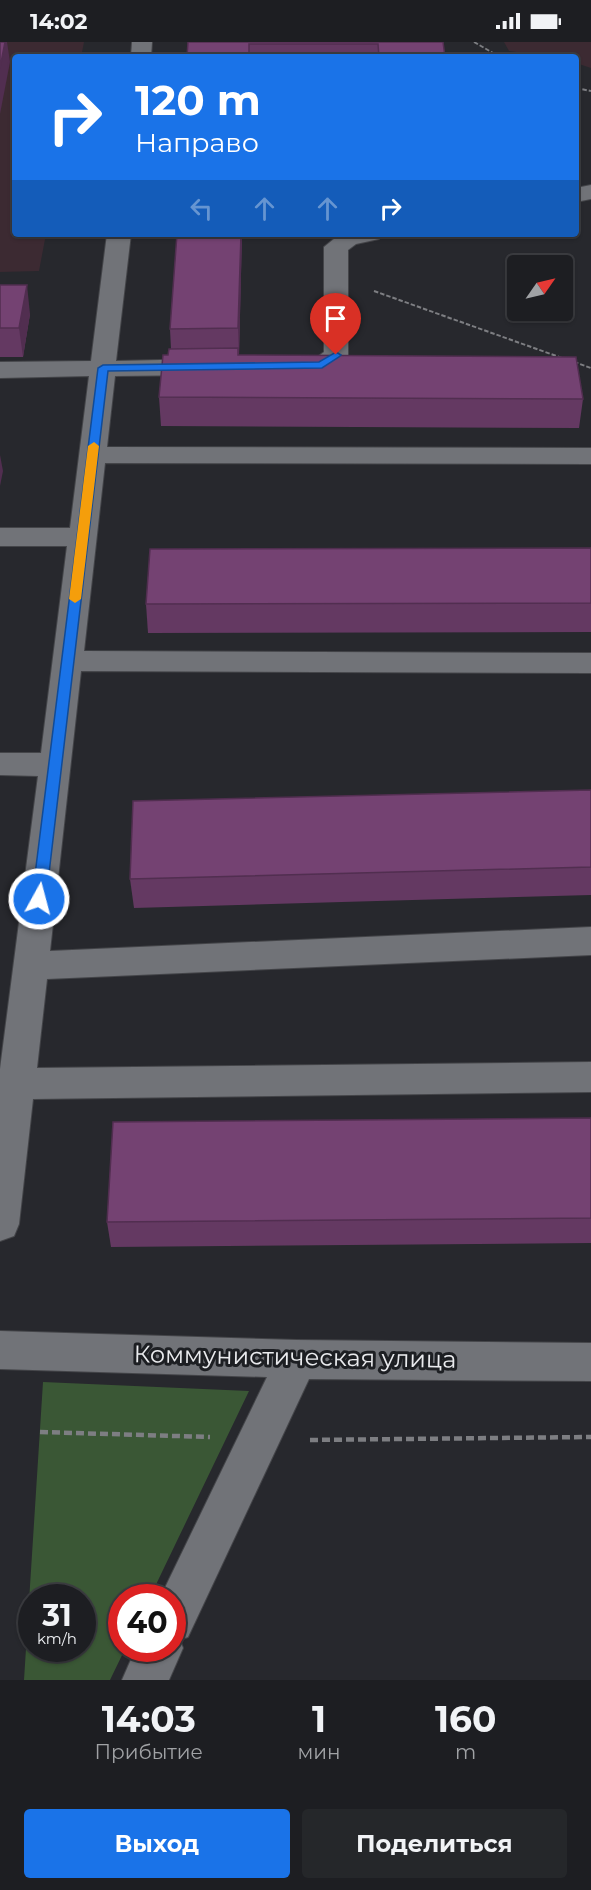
<!DOCTYPE html>
<html lang="ru">
<meta charset="utf-8">
<style>
body{margin:0;font-family:Montserrat,sans-serif;background:#25272a;color:#f1f3f6;height:100vh;display:flex;flex-direction:column;font-size:22px;white-space:nowrap}
*{box-sizing:border-box;margin:0}
p{font-size:20px;color:#a0a2a5}
.icon{flex:none;width:33px;height:33px;fill:none;stroke:currentColor;stroke-width:2;stroke-linecap:round;stroke-linejoin:round}
.map{position:relative;height:1638px;overflow:hidden}
.details{display:flex;flex-direction:column;background:#1d1e22;flex:1}
.details>*{flex:none}
.guide{position:absolute;left:12px;top:12px;width:567px;height:183px;border-radius:6px;box-shadow:0 2px 4px #0004,0 0 0 2px #3b3c40;background:#1a73e8;color:#fff;overflow:hidden}
.needle{width:39px;rotate:56deg}
.controls{position:absolute;left:507px;top:213px;display:grid;gap:12px}
.controls a{display:grid;place-items:center;width:66px;height:66px;border-radius:6px;background:#1d1e22;box-shadow:0 2px 4px #0004,0 0 0 2px #3b3c40;font-size:30px}
.speed{position:absolute;left:18px;top:1542px;display:flex;gap:12px;font-size:30px;font-weight:700;text-align:center}
.speed>*{display:grid;place-content:center;width:78px;height:78px;border-radius:50%;background:#1d1e22;box-shadow:0 2px 4px #0004,0 0 0 2px #3b3c40;line-height:1}
.speed small{font-size:15px;font-weight:400}
.speed .limit{border:9px solid #d22;background:#fff;color:#111}
.pin{position:absolute;display:grid;place-items:center;width:51px;height:51px;color:#fff;margin:-62px -26px;border-radius:50% 50% 50% 0;rotate:-45deg;box-shadow:0 0 6px #0007}
.pin .icon{rotate:45deg}
.me{position:absolute;width:66px;margin:-33px;rotate:7deg;stroke-linejoin:round;filter:drop-shadow(0 0 4px #0008)}
.turn{display:flex;align-items:center;gap:21px;height:126px;padding:0 24px;font-size:27px}
.turn .icon{width:78px;height:78px;stroke-width:2.5}
.turn b{display:block;font-size:42px;line-height:51px}
.lanes{display:flex;align-items:center;height:57px;padding:0 24px;background:#0003;justify-content:center;gap:30px;direction:ltr}
.lanes .off{opacity:.35}
.eta{display:flex;justify-content:space-evenly;align-items:center;height:102px;text-align:center}
.eta b{font-size:36px;font-weight:700;line-height:42px}
.button{display:flex;gap:12px;margin-top:auto;padding:12px 24px}
.button a{flex:1;height:69px;border-radius:6px;background:#1a73e8;color:#fff;font-size:24px;font-weight:700;line-height:69px;text-align:center}
.button a+a{background:#25272a;color:#f1f3f6}
.status{display:flex;justify-content:space-between;align-items:center;height:42px;padding:0 30px;background:#1d1e22;direction:ltr}
.status svg{height:16px;fill:currentColor}
.map>svg:first-child{display:block}
.education{fill:#3c2a32}
.green{fill:#3a5735;fill-rule:evenodd}
.lines{fill:none;stroke-linecap:round;stroke-linejoin:round}
.minor-casing{stroke:#444549;stroke-width:2}
.path-far1{stroke:#7d7e82;stroke-width:2;stroke-dasharray:4.5 2;stroke-linecap:butt}
.path{stroke:#7d7e82;stroke-width:4.5;stroke-dasharray:8 4;stroke-linecap:butt}
.minor{fill:#717378;fill-rule:evenodd}
.wall{fill:#643962}
.shaded-wall{fill:#512e50}
.building{fill:#744272;stroke:#512e50;stroke-width:1.5}
.route{fill:#1a73e8;stroke:#114b97;stroke-width:1.5}
.slow{fill:#f59e0b}
.labels{text-anchor:middle;stroke-width:6;stroke-linejoin:round;paint-order:stroke}
.near-street-label{font-size:24px;fill:#eaebee;stroke:#1d1f23}
</style>
<div class="status"><b>14:02</b><svg viewBox="0 0 49 12"><path d="M0 12V9h3v3zM5 12V6h3v6zM10 12V3h3v9zM15 12V0h3v12zM26 1h20v11H26zM47 4h2v5h-2z"/></svg></div>
<div class="map">
<svg width="591" height="1638" viewBox="0 0 591 1638">
<rect width="100%" height="100%" fill="#27282d"/>
<g class="education">
<polygon points="0,0 84,0 81,15 15,15 15,192 46,192 39,229 0,230"/>
<polygon points="504,0 591,0 591,26 576,21 576,15 553,15 509,9"/>
</g>
<path class="green" d="M43,1340L249,1349L150,1555L122,1556V1606L125,1607L110,1638H24ZM32,1556H82V1606H32Z"/>
<g class="lines">
<defs>
<g id="minor">
<polygon points="132,0 152,0 151,15 131,15"/>
<polygon points="591,143 591,157 576,160 576,146"/>
<polygon points="107,192 131,192 116,319 205,317 214,320 218,325 214,330 205,333 115,334 107,405 591,406 591,422 105,421 84,609 591,611 591,631 81,629 50,909 591,885 591,913 47,937 37,1026 591,1020 591,1050 33,1057 19,1182 14,1194 0,1199 0,1027 38,734 0,733 0,711 41,711 67,504 0,504 0,486 70,486 89,334 0,336 0,320 91,319"/>
<path d="M340,192H383L379,197L356,202L348,208V313C335,333 306,335 284,329L280,324L284,319L316,316L324,310V205Z"/>
<polygon points="0,1289 297,1298 591,1301 591,1339 309,1337 188,1595 180,1598 183,1606 169,1638 122,1638 136,1606 172,1606 172,1556 160,1556 267,1335 0,1327"/>
</g>
</defs>
<use href="#minor" class="minor-casing"/>
<g class="path-far1">
<polyline points="474,0 500,15"/>
<polyline points="576,46 591,49"/>
<polyline points="374,249 562,316"/>
<polyline points="574,320 591,326"/>
</g>
<g class="path">
<polyline points="40,1390 210,1395"/>
<polyline points="310,1398 591,1395"/>
</g>
<use href="#minor" class="minor"/>
</g>
<g class="wall">
<polygon points="188,0 443,0 445,15 187,15"/>
<polygon points="242,192 239,313 583,357 579,386 161,384 159,355 168,313 171,307 170,287"/>
<polygon points="0,243 30,272 23,315 0,315"/>
<polygon points="591,506 591,590 148,591 146,562"/>
<polygon points="591,748 591,853 134,866 130,837"/>
<polygon points="591,1076 591,1201 111,1205 107,1180"/>
</g>
<g class="shaded-wall">
<polygon points="5,0 7,0 10,20 0,72 0,26"/>
<polygon points="241,192 242,192 239,315 238,286"/>
<polygon points="27,243 30,272 23,315 19,286"/>
<polygon points="0,413 3,429 0,444"/>
</g>
<g class="building">
<polygon points="0,0 5,0 0,26"/>
<polygon points="188,0 443,0 445,15 379,15 378,2 249,2 249,15 187,15"/>
<polygon points="177,192 241,192 238,286 170,287"/>
<polygon points="0,243 27,243 19,286 0,286"/>
<polygon points="238,306 238,313 576,315 583,357 159,355 163,313 168,313 169,307"/>
<polygon points="591,506 591,561 146,562 150,507"/>
<polygon points="591,748 591,825 130,837 133,759"/>
<polygon points="591,1076 591,1176 107,1180 113,1080"/>
</g>
<polygon class="route" points="336,310 341,313 339,315 322,326 108,329 46,857 44,860 34,860 32,857 98,326 103,323 319,320"/>
<polygon class="slow" points="94,400 99,404 81,557 75,561 69,557 88,404"/>
<g class="labels">
<g class="near-street-label">
<text transform="translate(295 1315) rotate(1)" y="8">Коммунистическая улица</text>
</g>
</g>
</svg>
<div class="controls">
<a><svg class="needle" viewBox="-14 -14 28 28"><path d="M0-13l5 13h-10z" fill="#e53935"/><path d="M0 13l5-13h-10z" fill="#a0a2a5"/></svg></a>
</div>
<div class="speed"><div>31<small>km/h</small></div><div class="limit">40</div></div>
<div class="pin" style="left:336px;top:313px;background:#d93025"><svg class="icon" aria-label="arrive" viewBox="0 0 24 24"><path d="M6 21V4h12l-3 4 3 4H6"/></svg></div>
<svg class="me" style="left:39px;top:857px" viewBox="-20 -20 40 40"><circle r="17" fill="#1a73e8" stroke="#fff" stroke-width="3"/><path d="M0-11L8 9 0 5-8 9z" fill="#fff"/></svg>
<div class="guide">
<div class="turn"><svg class="icon" aria-label="right" viewBox="0 0 24 24"><path d="M7 20v-9h11M14 6l5 5-5 5"/></svg><div><b>120 m</b>Направо</div></div>
<div class="lanes"><svg class="icon off" aria-label="left" viewBox="0 0 24 24"><path d="M17 20v-9H6M10 6l-5 5 5 5"/></svg><svg class="icon off" aria-label="ahead" viewBox="0 0 24 24"><path d="M12 20V5M6 11l6-6 6 6"/></svg><svg class="icon off" aria-label="ahead" viewBox="0 0 24 24"><path d="M12 20V5M6 11l6-6 6 6"/></svg><svg class="icon" aria-label="right" viewBox="0 0 24 24"><path d="M7 20v-9h11M14 6l5 5-5 5"/></svg></div>
</div>
</div>
<section class="details">
<div class="eta">
<div><b>14:03</b><p>Прибытие</p></div>
<div><b>1</b><p>мин</p></div>
<div><b>160</b><p>m</p></div>
</div>
<div class="button"><a>Выход</a><a>Поделиться</a></div>
</section>
